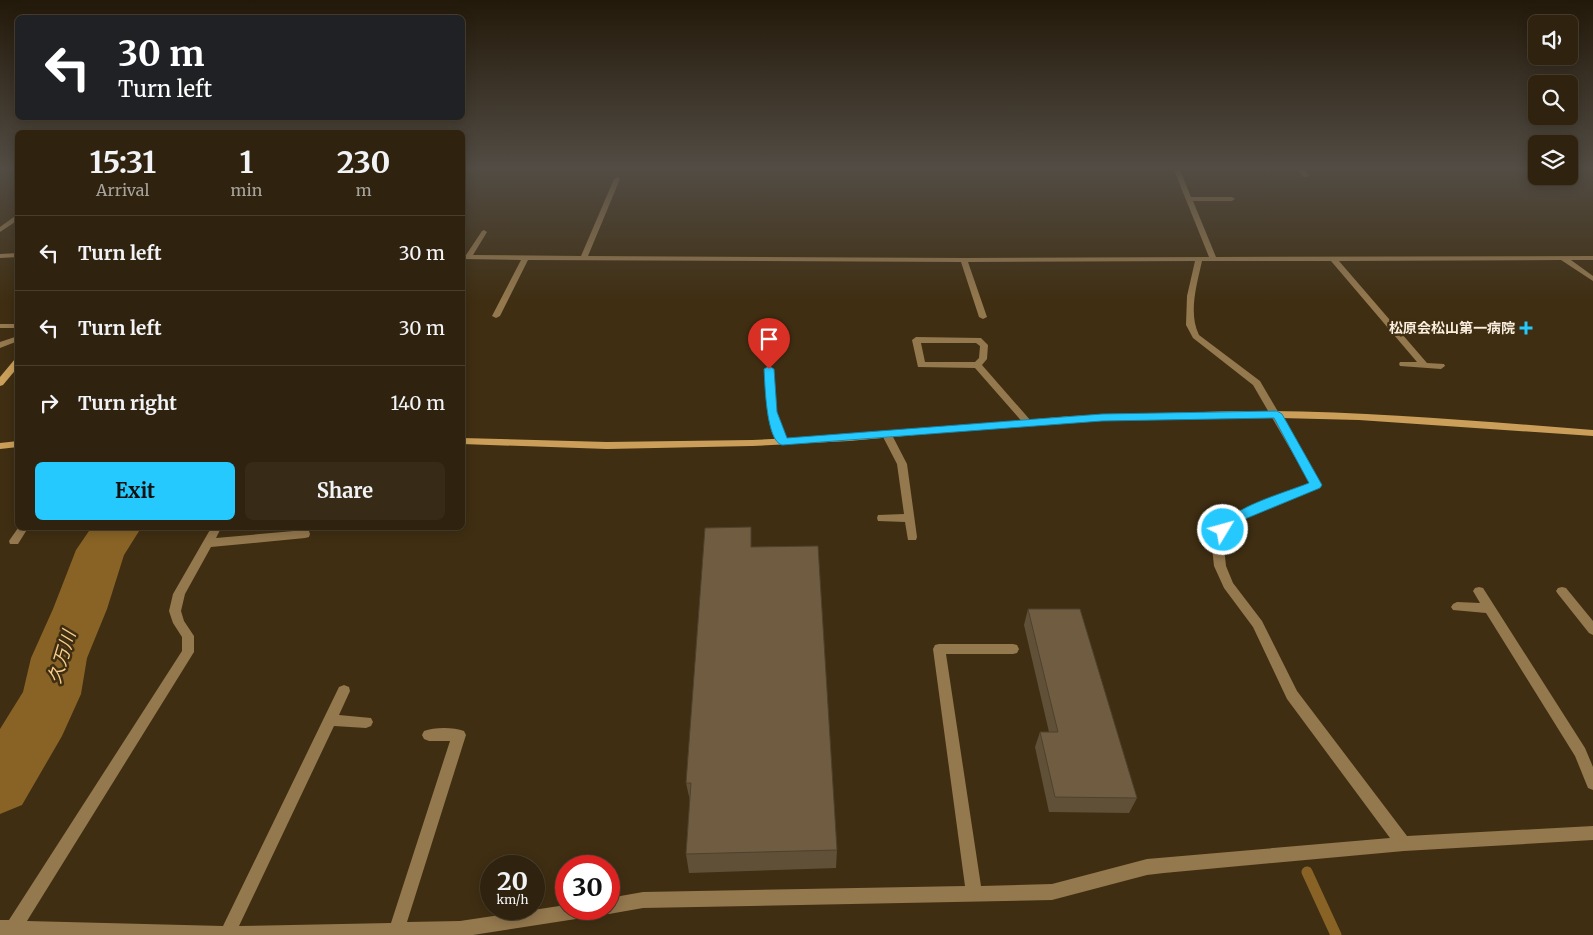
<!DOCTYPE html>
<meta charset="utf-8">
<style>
body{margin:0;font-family:Merriweather,"Noto Sans JP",serif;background:#372a17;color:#f1f3f6;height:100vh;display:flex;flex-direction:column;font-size:19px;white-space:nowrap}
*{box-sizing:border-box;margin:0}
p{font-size:16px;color:#a7a49e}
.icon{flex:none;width:28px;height:28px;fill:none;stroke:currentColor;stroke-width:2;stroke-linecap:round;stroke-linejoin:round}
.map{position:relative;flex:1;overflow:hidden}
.details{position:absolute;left:15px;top:130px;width:450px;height:400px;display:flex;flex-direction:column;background:#2f220e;border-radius:8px;box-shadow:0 2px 12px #0003,0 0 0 1px #4a3f2e}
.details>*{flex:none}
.top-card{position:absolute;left:15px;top:15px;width:450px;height:105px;border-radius:8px;box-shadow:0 2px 12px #0003,0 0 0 1px #4a3f2e;background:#202124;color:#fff;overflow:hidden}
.buttons{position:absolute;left:1528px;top:15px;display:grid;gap:10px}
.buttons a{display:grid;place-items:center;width:50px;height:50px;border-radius:8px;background:#2f220e;box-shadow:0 2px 12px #0003,0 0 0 1px #4a3f2e;font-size:25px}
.speed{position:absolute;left:480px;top:855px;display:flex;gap:10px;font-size:25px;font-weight:700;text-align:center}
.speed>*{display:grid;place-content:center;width:65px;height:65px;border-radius:50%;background:#2f220e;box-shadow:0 2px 12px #0003,0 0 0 1px #4a3f2e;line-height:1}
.speed small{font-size:12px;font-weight:400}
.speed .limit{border:8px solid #d22;background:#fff;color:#111}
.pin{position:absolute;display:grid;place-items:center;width:42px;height:42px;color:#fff;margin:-51px -21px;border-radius:50% 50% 50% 0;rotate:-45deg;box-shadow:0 0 5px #0007}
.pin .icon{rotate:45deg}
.me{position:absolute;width:55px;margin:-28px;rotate:53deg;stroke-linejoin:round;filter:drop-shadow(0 0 4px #0008)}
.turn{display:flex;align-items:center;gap:18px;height:105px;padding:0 20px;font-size:22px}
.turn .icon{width:65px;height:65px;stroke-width:2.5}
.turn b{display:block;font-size:35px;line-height:42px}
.eta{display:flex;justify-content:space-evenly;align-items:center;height:85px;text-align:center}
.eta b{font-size:30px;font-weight:700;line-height:35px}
.button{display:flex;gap:10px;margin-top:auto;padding:10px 20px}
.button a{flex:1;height:58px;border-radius:8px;background:#26c9fe;color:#111;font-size:20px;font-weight:700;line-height:58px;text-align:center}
.button a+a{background:#372a17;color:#f1f3f6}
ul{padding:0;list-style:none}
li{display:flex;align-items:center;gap:15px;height:75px;padding:0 20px;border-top:1px solid #4a3f2e}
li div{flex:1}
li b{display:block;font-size:19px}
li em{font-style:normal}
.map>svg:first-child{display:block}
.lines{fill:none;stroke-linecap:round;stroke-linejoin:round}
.stream{stroke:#886325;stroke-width:11}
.river{fill:#886325;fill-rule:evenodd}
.street{fill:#94784e;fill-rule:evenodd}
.secondary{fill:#cb9f59;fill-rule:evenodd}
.wall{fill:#605038}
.building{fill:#705d41;stroke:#4e412e}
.route{fill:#26c9fe;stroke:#1983a5}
.poi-dot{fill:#26c9fe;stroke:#3f2e12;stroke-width:2}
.labels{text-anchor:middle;stroke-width:5;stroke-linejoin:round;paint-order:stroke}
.poi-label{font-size:14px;font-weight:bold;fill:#faefdf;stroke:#3f2e12;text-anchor:end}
.near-water-label{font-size:18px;font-style:italic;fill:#fbcf8d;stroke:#3f2e12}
</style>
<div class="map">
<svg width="1593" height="935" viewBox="0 0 1593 935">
<rect width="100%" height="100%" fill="#3f2e12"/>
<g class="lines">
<polyline class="stream" points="1307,872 1336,935"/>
<polygon class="river" points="91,528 141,528 124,555 107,609 87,658 81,694 62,736 22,805 0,814 0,729 23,692 31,658 53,609 76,550"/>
<g class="street">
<path d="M1174,170H1180L1191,197H1232L1235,199L1232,201H1193L1216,257L1593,256V260H1571L1593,276V281L1561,260L1339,261L1427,363L1444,364L1445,366L1441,369L1400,366L1399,364L1400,362H1417L1331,261H1202C1197,284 1188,313 1199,335L1260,381L1321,485L1320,487L1240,521L1228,532L1224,547L1226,566L1233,583L1262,621L1297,691L1407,836L1593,826V840L1404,851L1164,873L1147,875L1052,900L643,908L609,914L603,912L602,909H609V898L643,892L965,886L933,649L935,645L939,644H1013L1017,645L1019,649L1017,653L1013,654H946L981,886L1052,884L1147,859L1390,838L1287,699L1253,627L1224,588L1214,566L1212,547L1218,530L1232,515L1310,483L1253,385L1193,338L1186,325L1187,296L1195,261L968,262L987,317L983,319L979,317L961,262L528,260L500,316L496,318L492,316L521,260L462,259V255H466L482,231L484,230L487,232L473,255L581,256L614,179L617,177L620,179L588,256L964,258L1209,257Z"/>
<polygon points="1297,170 1304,170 1309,176 1304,177"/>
<polygon points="18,214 18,220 0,232 0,227"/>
<polygon points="18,253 18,257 0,258 0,254"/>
<rect x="0" y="324" width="18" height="4"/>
<polygon points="18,336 18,341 0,348 0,342"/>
<path d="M916,337L981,338L988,345L987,359L982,365L1031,421L1033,423L1031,425H1025L975,368L918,367L912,340ZM921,343H976L980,346L979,358L975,362H925Z"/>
<path d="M769,366L773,369L777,412L788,442L783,445C767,439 766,384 765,369Z"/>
<polygon points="887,432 892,435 907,464 917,537 916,540 908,540 905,522 878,521 877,518 878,515 904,514 897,464 882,435"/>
<polygon points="18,528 28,528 18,544 10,544 9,541"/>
<path d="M211,528H221L216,538L305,530L309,531L310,534L309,537L305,538L211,547L185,594L181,611L184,621L194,636V652L27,921L223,926L339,687L344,685L349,687L350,691L339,715L371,718L373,722L371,726L366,728L334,726L239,926L391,923L450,741H429L424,739L422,735L424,731C434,727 454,727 464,731L466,735L407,922L460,921L566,905V909H597L595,915L589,917L473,935H0V920H9L182,651V637L173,623L169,611L173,594Z"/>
<polygon points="1479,587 1483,588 1585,748 1593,767 1593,790 1588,788 1575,756 1486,613 1453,610 1451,607 1453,604 1457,602 1480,603 1473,591 1475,588"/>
<polygon points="1562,587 1566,588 1593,621 1593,635 1589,633 1558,594 1556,591 1558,588"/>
</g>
<g class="secondary">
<polygon points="15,359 18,359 18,367 3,385 0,386 0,377"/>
<path d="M1237,411C1356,410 1475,421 1593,430V436L1359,420L1237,417L1072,421L849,441L752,446L607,449L462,444V438L607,442L752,440L849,435L1072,416Z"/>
<polygon points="18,441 18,447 0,449 0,443"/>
</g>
</g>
<g class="wall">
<polygon points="752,547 837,850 836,868 689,873 686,854 690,801 686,783"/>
<polygon points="1028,609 1137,798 1129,813 1049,812 1035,747 1040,732 1049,732 1024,625"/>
</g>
<g class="building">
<polygon points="751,527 751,547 818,546 837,850 686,854 691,783 686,783 705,528"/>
<polygon points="1028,609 1080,609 1137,798 1055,797 1040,732 1058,732"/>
</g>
<linearGradient id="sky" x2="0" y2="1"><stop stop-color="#23190a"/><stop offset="0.56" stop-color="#524c44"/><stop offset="1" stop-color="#524c44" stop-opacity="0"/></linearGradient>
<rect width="1593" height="301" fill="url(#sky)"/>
<path class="route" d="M769,366L774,369L777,412L787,438L1102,414L1277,411L1282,414L1322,485L1320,488L1240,521L1227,533H1218L1217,530C1231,507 1284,493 1309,483L1274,418L1102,421L782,445C766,441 765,384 764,369Z"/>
<path class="poi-dot" d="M1523.5 320.5h5v5h5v5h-5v5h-5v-5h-5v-5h5z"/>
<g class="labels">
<g class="poi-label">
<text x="1515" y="333">松原会松山第一病院</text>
</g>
<g class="near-water-label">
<text transform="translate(62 657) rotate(-73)" y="6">久万川</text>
</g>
</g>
</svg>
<div class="buttons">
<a><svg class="icon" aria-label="sound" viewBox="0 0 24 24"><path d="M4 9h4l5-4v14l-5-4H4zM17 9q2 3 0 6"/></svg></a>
<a><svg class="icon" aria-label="search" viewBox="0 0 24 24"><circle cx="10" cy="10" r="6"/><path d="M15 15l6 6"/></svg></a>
<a><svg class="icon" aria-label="layers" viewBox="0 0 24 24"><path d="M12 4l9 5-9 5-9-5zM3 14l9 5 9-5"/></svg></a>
</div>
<div class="speed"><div>20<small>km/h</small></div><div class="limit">30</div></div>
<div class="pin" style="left:769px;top:369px;background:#d93025"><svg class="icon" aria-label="arrive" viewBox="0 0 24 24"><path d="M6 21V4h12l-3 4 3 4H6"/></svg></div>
<svg class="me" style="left:1223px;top:530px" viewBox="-20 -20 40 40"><circle r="17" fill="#26c9fe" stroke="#fff" stroke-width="3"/><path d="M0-11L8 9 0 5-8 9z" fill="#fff"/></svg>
<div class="top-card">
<div class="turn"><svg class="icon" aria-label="left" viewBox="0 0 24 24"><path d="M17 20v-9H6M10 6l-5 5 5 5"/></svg><div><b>30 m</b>Turn left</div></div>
</div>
<section class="details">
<div class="eta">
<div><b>15:31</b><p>Arrival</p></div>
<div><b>1</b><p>min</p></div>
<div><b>230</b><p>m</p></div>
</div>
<ul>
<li><svg class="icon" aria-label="left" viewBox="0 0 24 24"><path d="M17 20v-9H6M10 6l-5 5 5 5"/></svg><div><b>Turn left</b></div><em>30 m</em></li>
<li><svg class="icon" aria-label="left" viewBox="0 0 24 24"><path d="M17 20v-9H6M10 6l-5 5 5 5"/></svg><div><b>Turn left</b></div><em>30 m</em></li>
<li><svg class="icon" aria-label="right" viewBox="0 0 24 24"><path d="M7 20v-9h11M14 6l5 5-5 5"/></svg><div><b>Turn right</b></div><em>140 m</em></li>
</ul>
<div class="button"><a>Exit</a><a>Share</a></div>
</section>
</div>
